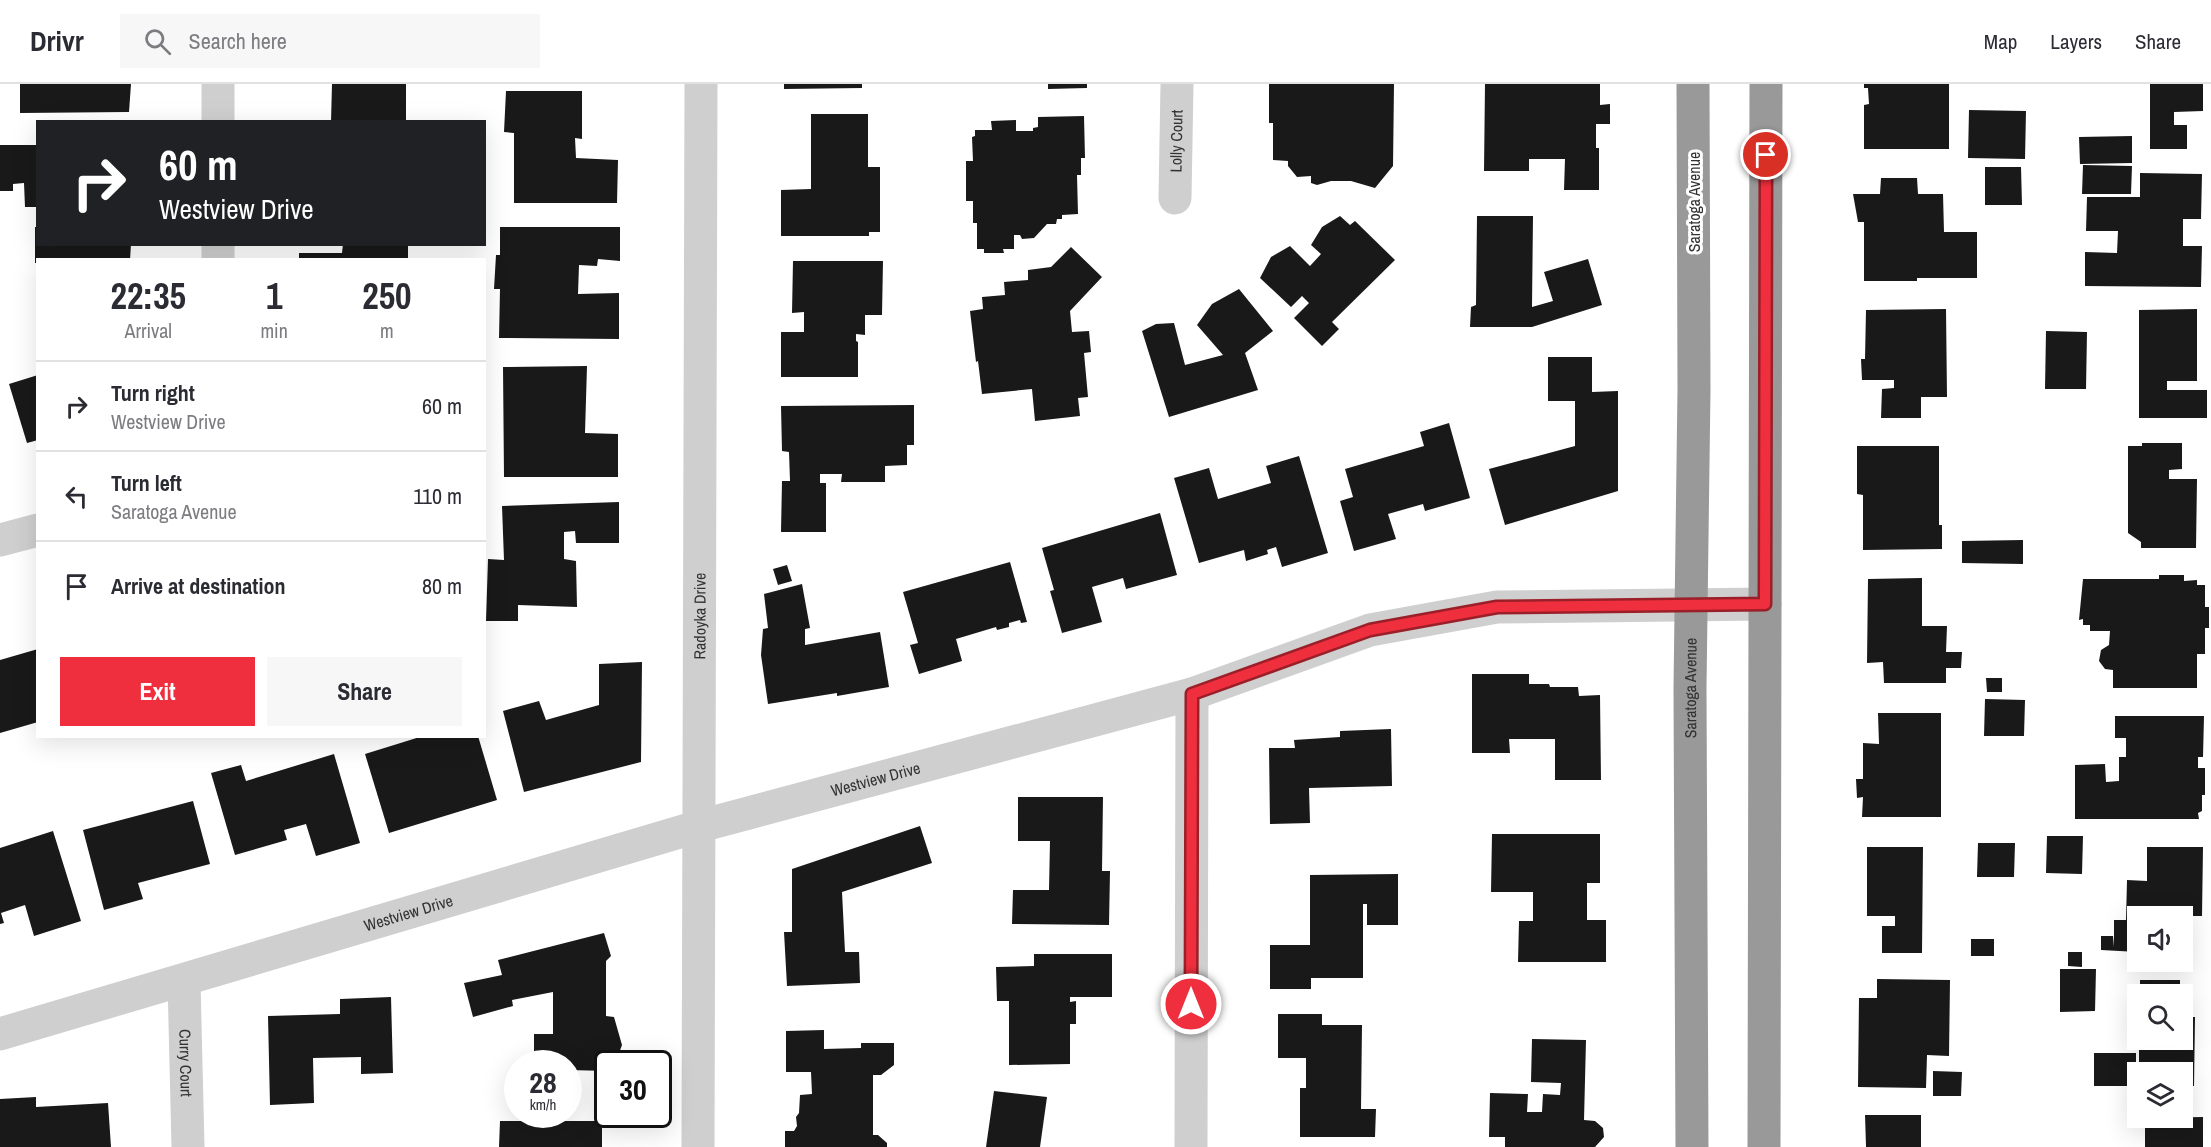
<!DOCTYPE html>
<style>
body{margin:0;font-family:"Archivo Narrow",sans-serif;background:#f7f7f7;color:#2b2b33;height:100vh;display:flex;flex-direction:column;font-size:22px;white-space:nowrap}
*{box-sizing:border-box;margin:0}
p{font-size:20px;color:#7c7c81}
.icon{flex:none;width:33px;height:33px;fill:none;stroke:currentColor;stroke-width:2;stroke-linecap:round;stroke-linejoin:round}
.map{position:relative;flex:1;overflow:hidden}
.side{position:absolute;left:36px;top:174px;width:450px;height:480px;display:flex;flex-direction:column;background:#fff;border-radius:0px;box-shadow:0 6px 24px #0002}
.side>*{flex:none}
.top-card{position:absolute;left:36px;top:36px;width:450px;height:126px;border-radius:0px;box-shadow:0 6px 24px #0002;background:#202124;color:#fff;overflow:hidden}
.fabs{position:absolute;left:2127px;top:822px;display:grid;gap:12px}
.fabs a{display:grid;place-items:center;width:66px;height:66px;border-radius:0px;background:#fff;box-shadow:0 6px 24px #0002;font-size:30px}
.speed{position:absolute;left:504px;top:966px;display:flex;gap:12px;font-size:30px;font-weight:700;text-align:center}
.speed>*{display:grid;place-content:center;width:78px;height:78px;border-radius:50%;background:#fff;box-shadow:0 6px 24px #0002;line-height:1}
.speed small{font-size:15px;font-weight:400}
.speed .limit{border:3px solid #111;border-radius:9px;background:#fff;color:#111}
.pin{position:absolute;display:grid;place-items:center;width:51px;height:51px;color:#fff;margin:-26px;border:3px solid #fff;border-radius:50%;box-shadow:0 2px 6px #0007}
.me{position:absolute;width:66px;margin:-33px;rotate:0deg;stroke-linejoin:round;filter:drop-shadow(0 0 4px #0008)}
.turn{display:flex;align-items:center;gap:21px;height:126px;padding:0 24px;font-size:27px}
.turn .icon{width:78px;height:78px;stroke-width:2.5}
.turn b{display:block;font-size:42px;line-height:51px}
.eta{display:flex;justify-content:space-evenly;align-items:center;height:102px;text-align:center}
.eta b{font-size:36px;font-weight:700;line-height:42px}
.cta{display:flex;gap:12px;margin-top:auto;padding:12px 24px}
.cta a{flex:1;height:69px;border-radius:0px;background:#ef2f3e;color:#fff;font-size:24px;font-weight:700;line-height:69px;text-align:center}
.cta a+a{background:#f7f7f7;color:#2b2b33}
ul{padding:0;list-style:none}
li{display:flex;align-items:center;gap:18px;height:90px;padding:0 24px;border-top:2px solid #e1e1e2}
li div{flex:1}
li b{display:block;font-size:22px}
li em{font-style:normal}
header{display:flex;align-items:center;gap:36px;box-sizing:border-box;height:84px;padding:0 30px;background:#fff;border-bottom:2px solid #e1e1e2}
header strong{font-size:28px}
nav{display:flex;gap:33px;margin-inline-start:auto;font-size:21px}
.search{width:420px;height:54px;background:#f7f7f7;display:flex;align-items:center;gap:15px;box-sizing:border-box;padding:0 21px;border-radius:0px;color:#7c7c81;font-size:22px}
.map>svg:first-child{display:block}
.building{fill:#191919}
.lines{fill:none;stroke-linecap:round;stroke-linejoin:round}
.street{stroke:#cfcfcf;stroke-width:33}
.highway{stroke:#999;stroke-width:33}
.route-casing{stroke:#9b1f28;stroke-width:15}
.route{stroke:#ef2f3e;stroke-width:10}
.labels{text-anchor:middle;stroke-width:6;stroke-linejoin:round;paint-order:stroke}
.street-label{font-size:16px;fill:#323232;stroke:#fff}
</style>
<header>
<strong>Drivr</strong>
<div class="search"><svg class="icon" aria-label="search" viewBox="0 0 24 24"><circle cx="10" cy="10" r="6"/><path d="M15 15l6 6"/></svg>Search here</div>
<nav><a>Map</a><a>Layers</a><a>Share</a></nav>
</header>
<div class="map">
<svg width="2211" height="1063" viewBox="0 0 2211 1063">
<rect width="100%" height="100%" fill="#fff"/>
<g class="building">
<polygon points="20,0 131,0 129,28 20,29"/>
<polygon points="332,0 406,0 406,38 331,38"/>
<polygon points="784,0 862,0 862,4 784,5"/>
<polygon points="1048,0 1087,0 1087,4 1048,5"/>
<polygon points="1269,0 1394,0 1393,82 1375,104 1351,97 1331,97 1317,101 1311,99 1311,92 1297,93 1288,82 1288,77 1273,76 1273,39 1269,39"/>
<polygon points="1485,0 1600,0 1600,21 1610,20 1610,40 1596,40 1596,64 1599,64 1599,106 1564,106 1565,75 1529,75 1529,87 1484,87"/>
<polygon points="1864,0 1949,0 1949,65 1864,65 1864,21 1869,20 1868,4 1864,4"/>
<polygon points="2150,0 2203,0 2203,27 2174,28 2174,41 2187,41 2187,65 2150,65"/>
<polygon points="506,7 582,7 582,55 575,54 576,74 618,76 617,119 514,119 514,49 504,48"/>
<polygon points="1969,26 2026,27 2025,75 1968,74"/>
<polygon points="811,30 868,30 868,83 880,83 880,148 869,148 869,152 781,152 781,106 811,105"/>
<polygon points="1084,32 1085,74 1081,74 1081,91 1077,91 1078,130 1062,131 1062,135 1057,135 1056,140 1047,140 1034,154 1022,155 1020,151 1014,151 1014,165 1003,165 1004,169 984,169 984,165 977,165 977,139 973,139 973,117 966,117 966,77 973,77 972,53 975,52 975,46 992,46 991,37 1016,36 1016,47 1033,47 1033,44 1038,43 1038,33"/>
<polygon points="2132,52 2132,79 2080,80 2079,53"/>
<polygon points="0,61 38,61 38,123 25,123 24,99 13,100 13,107 0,107"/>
<polygon points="2083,81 2132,82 2131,110 2082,110"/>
<polygon points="1985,83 2021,83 2022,121 1985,121"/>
<polygon points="2140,89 2202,90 2201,135 2183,135 2183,162 2202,162 2201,203 2085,202 2085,168 2117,169 2118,147 2086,147 2087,113 2140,113"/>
<polygon points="1881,94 1917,94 1918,110 1943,110 1944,148 1977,148 1977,194 1917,194 1917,197 1864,197 1864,138 1858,138 1853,110 1880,110"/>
<polygon points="1340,132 1350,141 1355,137 1395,176 1332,238 1339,245 1322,262 1294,234 1309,219 1302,212 1291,223 1260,194 1271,173 1290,162 1310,182 1321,170 1311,161 1322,143"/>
<polygon points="1477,132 1533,132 1532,223 1553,217 1544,188 1588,175 1602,221 1532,243 1470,243 1471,223 1476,221"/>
<polygon points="35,143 38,143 38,160 131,160 130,176 38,176 38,179 35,179"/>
<polygon points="500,143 620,143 620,177 598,175 597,182 579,181 578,210 619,209 619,255 499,254 500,205 494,205 496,171 500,171"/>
<polygon points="343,160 408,160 408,176 299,176 299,169 342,169"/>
<polygon points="1071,163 1102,193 1070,227 1072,248 1089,247 1091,268 1084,269 1088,313 1078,314 1080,332 1035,337 1032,305 982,310 978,277 976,278 970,227 983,225 982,213 1005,211 1004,198 1028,196 1028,186 1051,183"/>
<polygon points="793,177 883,177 882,231 865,231 865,251 856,250 856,257 858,258 858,293 781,293 781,248 804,248 804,228 792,229"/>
<polygon points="1239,205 1273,247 1245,269 1258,306 1169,333 1142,247 1156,240 1174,239 1185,281 1223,271 1197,241 1212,220"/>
<polygon points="1946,225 1947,313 1921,313 1921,334 1881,334 1882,305 1894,304 1894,296 1862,296 1861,275 1865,275 1866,226"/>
<polygon points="2197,225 2197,297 2167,297 2167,306 2207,306 2207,334 2139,334 2139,226"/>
<polygon points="2046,247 2087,248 2086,305 2045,305"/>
<polygon points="1548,273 1592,273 1592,308 1618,307 1618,407 1505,441 1489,385 1575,362 1575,317 1548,317"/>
<polygon points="587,282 585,349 618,350 618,393 504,393 503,283"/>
<polygon points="38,291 38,356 27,359 9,300"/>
<polygon points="914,321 914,361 907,361 907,381 885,382 885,398 841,398 842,390 820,390 820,399 826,399 826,448 781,448 782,397 790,397 789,368 782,367 781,322"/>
<polygon points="1449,339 1470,414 1425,427 1423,420 1388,430 1396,455 1354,467 1340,417 1353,413 1345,385 1424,362 1420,348"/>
<polygon points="2142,359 2182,359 2182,385 2169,386 2169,395 2197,395 2196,464 2141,464 2141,458 2128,449 2128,362 2142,362"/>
<polygon points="1857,362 1939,362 1939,441 1942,441 1942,465 1863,466 1863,411 1857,410"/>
<polygon points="1299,372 1328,469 1282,483 1276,463 1267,466 1268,470 1246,477 1244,466 1199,479 1174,394 1209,384 1218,415 1271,399 1266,382"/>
<polygon points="619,418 619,459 576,459 575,447 564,448 564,475 576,477 577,523 518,521 518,537 486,537 488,475 504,476 502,422"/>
<polygon points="1160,429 1177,491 1126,505 1123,494 1092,503 1102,538 1062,549 1050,507 1054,506 1042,464"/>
<polygon points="2023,456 2023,480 1962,479 1962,457"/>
<polygon points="1010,478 1027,538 1021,539 1020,536 1009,539 1009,543 997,546 996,543 956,555 962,577 919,590 910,561 918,559 903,508"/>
<polygon points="787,481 792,497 778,501 773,485"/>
<polygon points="2159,491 2184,491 2184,497 2197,496 2197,501 2205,501 2205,523 2209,523 2209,544 2205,544 2205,570 2197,570 2197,604 2113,604 2113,586 2105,585 2099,577 2101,566 2109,561 2110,547 2090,547 2090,541 2083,541 2083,535 2079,536 2083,495 2159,495"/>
<polygon points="1922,494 1922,542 1947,542 1946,568 1962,568 1961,584 1946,584 1946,599 1884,599 1883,578 1867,579 1868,495"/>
<polygon points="802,500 810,544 805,545 805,561 880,548 889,603 837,612 837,609 768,620 761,571 763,545 768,544 764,510"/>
<polygon points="38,565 38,638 0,649 0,576"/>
<polygon points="642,578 641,678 524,708 503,627 539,617 546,636 599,621 599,580"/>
<polygon points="1472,590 1529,590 1529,600 1549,600 1550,603 1578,603 1579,612 1600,611 1601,696 1555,696 1555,655 1509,655 1510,669 1472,669"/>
<polygon points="1986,594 2002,594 2002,608 1987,608"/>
<polygon points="1985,615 2025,616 2024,652 1984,652"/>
<polygon points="1878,629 1941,629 1941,733 1862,733 1863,713 1857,714 1856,695 1863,695 1863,659 1879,660"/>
<polygon points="2115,632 2204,632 2203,673 2198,673 2198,684 2205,684 2205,711 2202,711 2202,727 2198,729 2199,735 2075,735 2075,681 2105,680 2106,698 2119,697 2119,673 2126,673 2126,654 2115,654"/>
<polygon points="1391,645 1392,702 1309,704 1310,739 1270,740 1269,664 1295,664 1294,656 1340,653 1340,647"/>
<polygon points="423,652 478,652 497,716 389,749 365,670"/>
<polygon points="334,670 360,759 316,772 306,740 284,746 287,756 235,771 211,689 241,681 246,697"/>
<polygon points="1018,713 1103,713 1102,787 1110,787 1109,841 1012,840 1013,806 1049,806 1050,757 1018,757"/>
<polygon points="193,717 210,780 138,799 143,815 104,826 83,746"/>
<polygon points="920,742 932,779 842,808 845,868 859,868 860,899 787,902 784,848 792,848 792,785"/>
<polygon points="53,747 81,837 34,852 25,821 1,829 4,839 0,840 0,764"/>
<polygon points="1492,750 1600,750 1600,799 1587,799 1587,836 1606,836 1606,878 1518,878 1519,837 1533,837 1533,808 1491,808"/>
<polygon points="2047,752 2083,752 2082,790 2046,789"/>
<polygon points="1978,759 2015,759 2014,793 1977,793"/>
<polygon points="1867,763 1923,763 1922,869 1882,869 1882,842 1895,842 1895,832 1867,832"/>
<polygon points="2147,763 2203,763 2202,832 2138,832 2138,868 2101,866 2101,852 2113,852 2114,863 2114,836 2126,836 2127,796 2147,797"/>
<polygon points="1398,790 1398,841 1367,841 1367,820 1363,820 1363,894 1311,894 1311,905 1270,905 1270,861 1310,861 1310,791"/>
<polygon points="604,849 611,872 606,877 606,932 614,933 622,961 615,980 608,980 608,987 568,986 568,980 534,980 534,950 553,950 553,908 512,916 513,922 473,933 464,899 502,891 498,876"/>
<rect x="1971" y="855" width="23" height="17"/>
<polygon points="2068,868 2082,868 2082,883 2068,882"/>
<polygon points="1034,870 1112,870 1112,913 1070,913 1070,918 1076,917 1076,940 1070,940 1070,980 1009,981 1009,917 997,917 996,883 1034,882"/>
<polygon points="2060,885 2096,885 2095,927 2060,928"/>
<polygon points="1877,895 1950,896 1949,972 1927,971 1926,1004 1858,1003 1859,914 1877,914"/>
<rect x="2140" y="896" width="40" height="14"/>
<polygon points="391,913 393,989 361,990 361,973 313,974 314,1019 270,1021 268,932 340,930 340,915"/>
<polygon points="1278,930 1322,930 1322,941 1362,941 1361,1025 1376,1025 1375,1053 1300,1053 1300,1004 1306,1004 1306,974 1278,974"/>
<polygon points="2182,933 2195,933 2194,1002 2182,1002 2182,988 2139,988 2139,956 2182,956"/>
<polygon points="824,946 824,965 861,964 861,959 894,959 894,981 881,991 873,991 873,1051 878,1051 887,1059 887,1063 785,1063 785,1047 794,1047 797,1042 796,1033 799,1029 800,1011 812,1010 811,988 786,988 786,947"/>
<polygon points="1532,955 1586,956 1584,1036 1595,1037 1603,1044 1604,1053 1595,1063 1505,1063 1505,1053 1489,1053 1490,1009 1528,1010 1527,1028 1542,1028 1543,1010 1560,1011 1561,999 1531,998"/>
<rect x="2094" y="969" width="42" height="33"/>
<polygon points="1933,987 1962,988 1961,1012 1933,1012"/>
<polygon points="994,1007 1047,1013 1040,1063 986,1063"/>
<polygon points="36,1013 36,1023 108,1019 111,1063 0,1063 0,1015"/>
<polygon points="1865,1031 1921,1031 1921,1063 1866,1063"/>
<polygon points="2203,1033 2203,1063 2145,1063 2145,1034"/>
<polygon points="500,1037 602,1037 602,1063 499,1063"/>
</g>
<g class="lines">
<g class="street">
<polyline points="218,38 218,0"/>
<path id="s1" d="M1175,114L1177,0"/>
<polyline points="218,176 218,160"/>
<polyline points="0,456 38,446"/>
<path id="s2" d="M184,897L188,1063"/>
<path id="s3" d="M0,950L700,742L1192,610L1370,546L1497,523L1765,520"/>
<path id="s4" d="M698,1063L701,0"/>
<polyline points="1191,1063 1192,610"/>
</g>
<g class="highway">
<path id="s5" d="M1692,1063L1690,604L1694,305L1693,0"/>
<polyline points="1764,1063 1766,0"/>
</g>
</g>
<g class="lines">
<defs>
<polyline id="route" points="1191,920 1192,610 1370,546 1497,523 1765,520 1766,71"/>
</defs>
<use href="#route" class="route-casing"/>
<use href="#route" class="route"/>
</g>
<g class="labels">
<g class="street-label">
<text dy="6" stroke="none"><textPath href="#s1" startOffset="57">Lolly Court</textPath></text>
<text transform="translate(1694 118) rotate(-90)" y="6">Saratoga Avenue</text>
<text dy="6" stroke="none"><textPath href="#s4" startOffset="531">Radoyka Drive</textPath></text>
<text dy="6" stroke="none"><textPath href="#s5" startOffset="459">Saratoga Avenue</textPath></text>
<text dy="6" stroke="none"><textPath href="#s3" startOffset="912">Westview Drive</textPath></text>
<text dy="6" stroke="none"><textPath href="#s3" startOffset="426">Westview Drive</textPath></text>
<text dy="6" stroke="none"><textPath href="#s2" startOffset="82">Curry Court</textPath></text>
</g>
</g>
</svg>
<div class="fabs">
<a><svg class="icon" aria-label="sound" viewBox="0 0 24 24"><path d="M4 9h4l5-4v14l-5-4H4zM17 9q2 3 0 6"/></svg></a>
<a><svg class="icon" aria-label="search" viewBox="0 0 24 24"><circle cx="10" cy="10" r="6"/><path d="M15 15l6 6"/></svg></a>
<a><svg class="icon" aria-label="layers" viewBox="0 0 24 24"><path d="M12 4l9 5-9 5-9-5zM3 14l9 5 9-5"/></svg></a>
</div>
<div class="speed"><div>28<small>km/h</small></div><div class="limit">30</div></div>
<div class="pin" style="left:1766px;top:71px;background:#d93025"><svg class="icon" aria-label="arrive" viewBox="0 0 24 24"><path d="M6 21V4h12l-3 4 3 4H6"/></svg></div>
<svg class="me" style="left:1191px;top:920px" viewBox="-20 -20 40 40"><circle r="17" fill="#ef2f3e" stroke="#fff" stroke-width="3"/><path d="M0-11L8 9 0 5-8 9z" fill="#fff"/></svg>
<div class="top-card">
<div class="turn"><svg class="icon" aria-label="right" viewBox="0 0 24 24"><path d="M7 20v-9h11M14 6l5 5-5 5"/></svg><div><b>60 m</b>Westview Drive</div></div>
</div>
<section class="side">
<div class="eta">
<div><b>22:35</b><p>Arrival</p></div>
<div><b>1</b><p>min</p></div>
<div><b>250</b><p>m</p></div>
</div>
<ul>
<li><svg class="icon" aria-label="right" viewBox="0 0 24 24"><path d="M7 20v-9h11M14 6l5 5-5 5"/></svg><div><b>Turn right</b><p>Westview Drive</p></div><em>60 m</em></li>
<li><svg class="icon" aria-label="left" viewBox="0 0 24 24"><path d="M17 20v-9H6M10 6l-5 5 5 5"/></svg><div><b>Turn left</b><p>Saratoga Avenue</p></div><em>110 m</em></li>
<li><svg class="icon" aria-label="arrive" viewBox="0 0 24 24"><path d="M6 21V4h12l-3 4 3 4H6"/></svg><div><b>Arrive at destination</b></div><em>80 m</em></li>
</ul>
<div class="cta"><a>Exit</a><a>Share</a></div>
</section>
</div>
